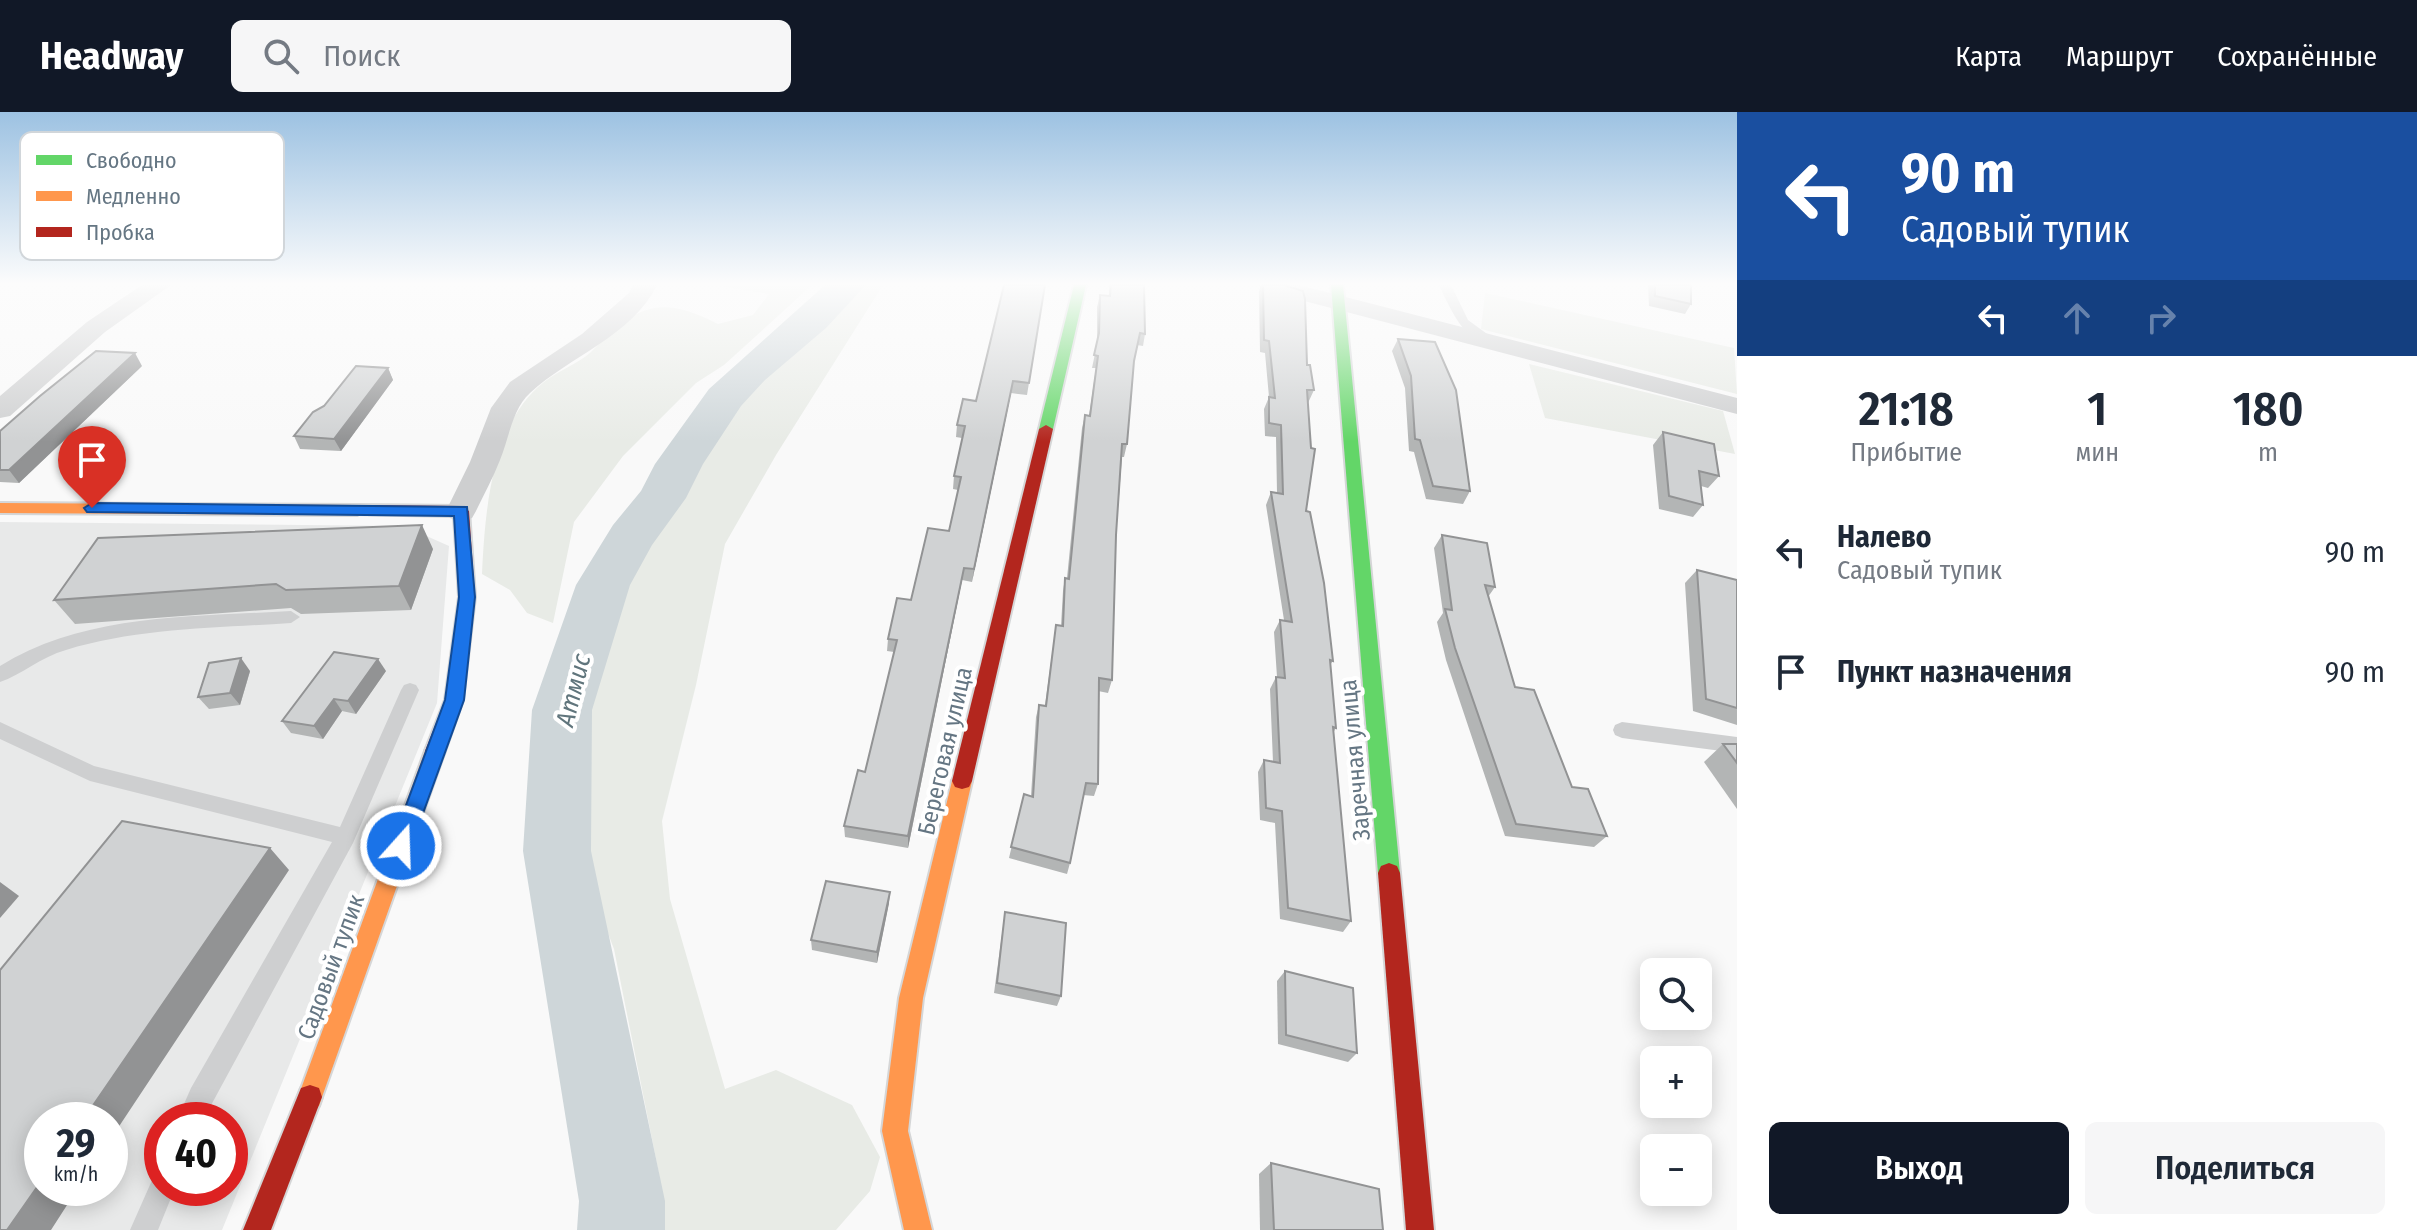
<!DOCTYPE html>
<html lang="ru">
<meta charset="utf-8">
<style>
body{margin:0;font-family:"Fira Sans Condensed",sans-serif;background:#f6f6f7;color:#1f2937;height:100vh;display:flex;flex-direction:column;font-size:30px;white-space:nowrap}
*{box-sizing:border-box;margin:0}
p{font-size:26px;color:#747a83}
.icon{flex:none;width:44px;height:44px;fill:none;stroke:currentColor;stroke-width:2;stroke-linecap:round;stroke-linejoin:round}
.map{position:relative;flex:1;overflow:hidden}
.side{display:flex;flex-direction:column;background:#fff;width:680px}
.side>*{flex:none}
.hud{background:#1a4fa0;color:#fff;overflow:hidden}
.buttons{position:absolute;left:1640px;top:846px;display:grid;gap:16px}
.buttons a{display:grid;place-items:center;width:72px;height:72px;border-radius:12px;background:#fff;box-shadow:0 4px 20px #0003;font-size:40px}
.speed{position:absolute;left:24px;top:990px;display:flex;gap:16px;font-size:40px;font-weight:700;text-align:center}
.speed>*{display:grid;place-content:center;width:104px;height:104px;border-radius:50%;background:#fff;box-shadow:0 4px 20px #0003;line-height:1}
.speed small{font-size:20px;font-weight:400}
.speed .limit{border:12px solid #d22;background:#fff;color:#111}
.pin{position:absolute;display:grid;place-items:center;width:68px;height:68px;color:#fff;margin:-82px -34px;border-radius:50% 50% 50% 0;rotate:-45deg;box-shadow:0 0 8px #0007}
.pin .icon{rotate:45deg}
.me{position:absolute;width:88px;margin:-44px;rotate:20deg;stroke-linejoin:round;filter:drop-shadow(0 0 6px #0008)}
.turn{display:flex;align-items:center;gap:28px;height:168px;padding:0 32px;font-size:36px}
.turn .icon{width:104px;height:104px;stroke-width:2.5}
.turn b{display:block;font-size:56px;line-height:68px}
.lanes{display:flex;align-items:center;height:76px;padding:0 32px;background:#0003;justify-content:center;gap:40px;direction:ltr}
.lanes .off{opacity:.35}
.eta{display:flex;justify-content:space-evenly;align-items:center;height:136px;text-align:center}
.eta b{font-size:48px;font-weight:600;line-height:56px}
.primary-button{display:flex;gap:16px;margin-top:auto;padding:16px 32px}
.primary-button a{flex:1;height:92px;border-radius:12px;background:#111827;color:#fff;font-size:32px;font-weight:600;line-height:92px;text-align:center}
.primary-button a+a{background:#f6f6f7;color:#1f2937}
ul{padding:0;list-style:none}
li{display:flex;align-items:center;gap:24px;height:120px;padding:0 32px}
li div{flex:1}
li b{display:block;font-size:30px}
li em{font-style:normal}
header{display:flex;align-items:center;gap:48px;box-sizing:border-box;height:112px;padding:0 40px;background:#111827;color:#fff}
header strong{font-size:38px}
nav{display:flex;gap:44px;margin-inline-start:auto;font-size:28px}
.search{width:560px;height:72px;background:#f6f6f7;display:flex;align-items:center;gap:20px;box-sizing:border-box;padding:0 28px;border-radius:12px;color:#747a83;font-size:30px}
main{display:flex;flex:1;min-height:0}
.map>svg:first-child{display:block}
.built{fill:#e8e9e9;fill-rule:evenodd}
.green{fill:#e8ebe6}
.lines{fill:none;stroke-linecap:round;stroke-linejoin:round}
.river{fill:#ced6d9;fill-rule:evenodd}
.fast-casing{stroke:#d5d6d7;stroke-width:4}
.slow-casing{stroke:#d5d6d7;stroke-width:4}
.jam-casing{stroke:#d5d6d7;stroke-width:4}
.lane{fill:#cecfd0;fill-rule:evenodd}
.street{fill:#cecfd0;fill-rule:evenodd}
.fast{fill:#63d668;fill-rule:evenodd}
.slow{fill:#ff974d;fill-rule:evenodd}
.jam{fill:#b3261e;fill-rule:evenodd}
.wall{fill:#b3b5b5}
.shaded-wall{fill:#929394}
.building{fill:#d0d2d3;stroke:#929394;stroke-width:2}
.route{fill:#1a73e8;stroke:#114b97;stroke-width:2}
.labels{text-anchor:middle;stroke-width:8;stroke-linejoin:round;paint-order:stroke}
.street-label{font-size:24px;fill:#657683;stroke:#fff}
.water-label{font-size:26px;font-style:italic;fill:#60757c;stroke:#fff}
.key{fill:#fff;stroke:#d1d6da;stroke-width:2}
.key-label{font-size:22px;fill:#657683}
</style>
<header>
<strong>Headway</strong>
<div class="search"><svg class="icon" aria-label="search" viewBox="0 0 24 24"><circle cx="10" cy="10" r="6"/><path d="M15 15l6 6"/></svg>Поиск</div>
<nav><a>Карта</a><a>Маршрут</a><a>Сохранённые</a></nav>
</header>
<main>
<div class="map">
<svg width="1737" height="1118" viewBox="0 0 1737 1118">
<rect width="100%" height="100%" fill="#f9f9f9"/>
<path class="built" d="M0,410L404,414L449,434L437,591L222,1118H0ZM42,1008H110V1076H42ZM162,1008H230V1076H162Z"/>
<g class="green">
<path d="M714,173H812L724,253L696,271L623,344L574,410L553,511L527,501L510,478L482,462C485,400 491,311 544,270C559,258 578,252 591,240C636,195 657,181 718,212L753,203L769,182Z"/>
<polygon points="861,173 883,173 776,343 725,432 696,573 662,709 670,787 725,977 776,958 852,993 880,1045 870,1079 836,1118 663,1118 659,1062 614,837 590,774 584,588 605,516 640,450 655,405 677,371 714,329 743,278 771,255 797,222 838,197"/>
<polygon points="1485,181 1734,236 1737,282 1481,217"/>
<polygon points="1529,252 1723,299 1735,342 1545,306"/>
</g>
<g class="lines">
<polygon class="river" points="825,173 866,173 826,216 765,268 741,294 703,352 686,386 652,433 630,473 592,598 591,739 665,1089 665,1118 577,1118 579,1089 523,739 532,598 576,473 613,413 641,379 655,352 709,277"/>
<defs>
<g id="fast">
<polygon points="1074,173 1086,173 1053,317 1046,321 1039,317"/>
<polygon points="1331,173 1343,173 1400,761 1397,768 1389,771 1381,768 1378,761"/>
</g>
<g id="slow">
<polygon points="0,391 357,393 365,398 357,403 0,401"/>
<polygon points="435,631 442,633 445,639 322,985 319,994 310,997 301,994 298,985 425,639 428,633"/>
<polygon points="962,661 969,663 972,669 923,886 908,1019 932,1118 904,1118 882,1019 899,886 952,669 955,663"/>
</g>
<g id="jam">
<polygon points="1046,313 1053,317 972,669 969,675 962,677 955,675 952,669 1039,317"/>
<polygon points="357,393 461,394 469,399 475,485 463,588 445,639 442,645 435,647 428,645 425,639 445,588 459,485 454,404 352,402 349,398"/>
<polygon points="1389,751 1397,754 1400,761 1434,1118 1406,1118 1378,761 1381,754"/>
<polygon points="310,973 319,976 322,985 271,1118 243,1118 301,976"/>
</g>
</defs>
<use href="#fast" class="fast-casing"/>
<use href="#slow" class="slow-casing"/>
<use href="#jam" class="jam-casing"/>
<g class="lane">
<path d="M1439,173H1451L1468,208L1494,227V233C1466,235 1449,194 1439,173Z"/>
<path d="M291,499L300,505L291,511C217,516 138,516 66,538C41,545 21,563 0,570V554C85,501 195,505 291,499Z"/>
<polygon points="410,571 416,573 419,578 353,731 203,1008 177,1008 191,976 332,730 90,669 0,627 0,610 94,654 340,715 401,578 404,573"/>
<polygon points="1622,610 1737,625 1737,641 1622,626 1615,623 1613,618 1615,613"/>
<polygon points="162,1062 162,1076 175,1076 158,1118 130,1118 153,1066"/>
</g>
<g class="street">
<polygon points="142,173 171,173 105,220 10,304 0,306 0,284 87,210"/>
<path d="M633,173H657C632,224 570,244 530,281C512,297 509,327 500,348C493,366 484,382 476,399L472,406L461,409L450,406L446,399L470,350L491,296L510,270L582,222L629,181Z"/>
<polygon points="1258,173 1299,173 1737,286 1737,302 1262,178"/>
</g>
<use href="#fast" class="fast"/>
<use href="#slow" class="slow"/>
<use href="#jam" class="jam"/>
</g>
<g class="wall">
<polygon points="1045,173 1027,283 1011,281 972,470 962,468 908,736 845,725 844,714 865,660 894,540 887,539 888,527 911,488 949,419 958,378 953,377 954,364 962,326 956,325 957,313 976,289"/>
<polygon points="1109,173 1144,173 1145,222 1143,234 1137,233 1134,249 1127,332 1124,345 1122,345 1116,423 1112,568 1108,581 1098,579 1098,672 1094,684 1083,683 1070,751 1067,762 1009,746 1024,682 1031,684 1036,605 1039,593 1045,593 1056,513 1061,514 1063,479 1065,466 1067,466 1082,316 1085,303 1089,304 1096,256 1092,256 1097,232 1097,195 1100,183 1109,184"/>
<polygon points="1261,173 1284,173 1314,278 1308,291 1306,399 1333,549 1330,553 1336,616 1333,621 1351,809 1343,820 1280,807 1275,711 1260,708 1258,660 1264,648 1273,650 1270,577 1276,565 1277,565 1274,520 1280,508 1284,508 1266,393 1271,380 1277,381 1276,325 1265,324 1264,297 1269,285 1265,241 1260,240 1259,179"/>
<polygon points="1648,173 1691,173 1691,192 1685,202 1649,194"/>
<polygon points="1398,227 1470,379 1463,392 1426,387 1414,340 1409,339 1405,276 1392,239"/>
<polygon points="142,254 19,371 0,370 0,319"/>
<polygon points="388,256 393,268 341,339 300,337 294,324"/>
<polygon points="1663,320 1719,364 1708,376 1701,374 1703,393 1693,405 1659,397 1653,333"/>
<polygon points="1442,423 1495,475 1488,485 1515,575 1572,675 1607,724 1594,735 1505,724 1446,548 1437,510 1443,501 1434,436"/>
<polygon points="433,437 411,498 301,502 291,496 75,512 54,488"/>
<polygon points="1697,458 1737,468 1737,613 1693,599 1685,471"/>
<polygon points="250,559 240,593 209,597 198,585"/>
<polygon points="386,559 356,602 342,599 323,627 291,621 282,609"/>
<polygon points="1723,632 1737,632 1737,697 1704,650"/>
<polygon points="889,791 877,851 812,838 811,828"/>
<polygon points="1005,800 1061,884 1057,894 994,881"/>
<polygon points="1285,859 1357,941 1348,950 1278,932 1277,869"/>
<polygon points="1271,1051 1383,1118 1260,1118 1259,1062"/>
</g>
<g class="shaded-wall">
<polygon points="135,241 142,254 19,371 9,358"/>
<polygon points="388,256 393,268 341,339 334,327"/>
<polygon points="1013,269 1011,281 972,470 974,457"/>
<polygon points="422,413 433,437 411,498 399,474"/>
<polygon points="964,456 962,468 908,736 908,724"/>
<polygon points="241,546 250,559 240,593 230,581"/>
<polygon points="378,547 386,559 356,602 348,589"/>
<polygon points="334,587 342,599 323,627 314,614"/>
<polygon points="270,736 289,758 110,1028 110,1008 83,1008"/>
<polygon points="0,770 19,784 0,806"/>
<polygon points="890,780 889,791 877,851 877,840"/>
<polygon points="42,1068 42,1076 78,1076 51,1118 7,1118"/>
</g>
<g class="building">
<polygon points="1004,173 1045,173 1029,271 1013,269 974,457 964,456 908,724 844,714 858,658 865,660 897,528 888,527 897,486 911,488 928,416 949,419 961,365 954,364 965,314 957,313 963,287 976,289"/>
<polygon points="1111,173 1144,173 1145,222 1140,221 1134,249 1127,332 1122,332 1116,423 1112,568 1099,566 1098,672 1086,671 1070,751 1011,735 1024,682 1033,685 1039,593 1046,594 1056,513 1063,514 1065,466 1069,467 1085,303 1090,304 1098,244 1094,243 1099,221 1100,183 1110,184"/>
<polygon points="1263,173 1284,173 1303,179 1305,187 1307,253 1310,253 1314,278 1307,278 1311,336 1315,337 1306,399 1310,400 1324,471 1333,549 1330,548 1336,616 1333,615 1351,809 1288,796 1282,699 1266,696 1264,648 1280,651 1276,565 1285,566 1280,508 1292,510 1271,380 1283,382 1281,313 1269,311 1269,285 1275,286 1269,229 1264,228"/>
<polygon points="1655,173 1691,173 1691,192 1655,184"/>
<polygon points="1398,227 1435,230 1456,278 1470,379 1433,374 1420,328 1415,327 1411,264"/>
<polygon points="96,239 135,241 9,358 0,358 0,319 40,284"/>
<polygon points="356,254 388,256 334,327 294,324 313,300 324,294"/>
<polygon points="1663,320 1714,332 1719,364 1699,359 1703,393 1669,384"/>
<polygon points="422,413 399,474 286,478 276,472 54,488 98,426"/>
<polygon points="1442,423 1487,431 1495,475 1485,473 1515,575 1534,578 1572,675 1588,677 1607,724 1516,712 1455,536 1445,497 1452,498"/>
<polygon points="1697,458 1737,468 1737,596 1706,587"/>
<polygon points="334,540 378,547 348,589 334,587 314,614 282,609"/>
<polygon points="241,546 230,581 198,585 209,551"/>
<polygon points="1723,632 1737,632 1737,651"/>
<polygon points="122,709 270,736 83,1008 42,1008 42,1068 7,1118 0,1118 0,858"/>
<polygon points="826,769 890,780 877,840 811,828"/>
<polygon points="1005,800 1066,811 1061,884 997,871"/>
<polygon points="1285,859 1353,876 1357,941 1286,923"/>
<polygon points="1271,1051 1379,1077 1383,1118 1274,1118"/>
</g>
<linearGradient id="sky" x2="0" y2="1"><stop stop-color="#9dc2e2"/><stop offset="0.52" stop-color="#fcfcfc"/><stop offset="1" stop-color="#fcfcfc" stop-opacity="0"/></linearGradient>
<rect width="1737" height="330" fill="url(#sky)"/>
<polygon class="route" points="92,391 467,395 475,485 464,588 409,740 401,743 394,740 391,734 445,588 459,485 454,404 87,400 84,396"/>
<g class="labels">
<g class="street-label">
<text transform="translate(945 639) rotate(-77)" y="8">Береговая улица</text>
<text transform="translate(1355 648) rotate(-95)" y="8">Заречная улица</text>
<text transform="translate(331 855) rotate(-70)" y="8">Садовый тупик</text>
</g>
<g class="water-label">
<text transform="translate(573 578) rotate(-76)" y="9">Атмис</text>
</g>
</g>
<rect x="20" y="20" width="264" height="128" rx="12" class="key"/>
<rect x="36" y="43" width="36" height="10" fill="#63d668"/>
<rect x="36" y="79" width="36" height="10" fill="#ff974d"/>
<rect x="36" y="115" width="36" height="10" fill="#b3261e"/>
<g class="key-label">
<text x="86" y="56">Свободно</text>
<text x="86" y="92">Медленно</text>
<text x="86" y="128">Пробка</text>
</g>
</svg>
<div class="buttons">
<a><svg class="icon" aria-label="search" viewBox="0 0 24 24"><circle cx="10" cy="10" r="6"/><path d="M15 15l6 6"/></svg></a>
<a>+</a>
<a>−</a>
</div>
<div class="speed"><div>29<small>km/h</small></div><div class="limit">40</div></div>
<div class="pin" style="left:92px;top:396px;background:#d93025"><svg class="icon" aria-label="arrive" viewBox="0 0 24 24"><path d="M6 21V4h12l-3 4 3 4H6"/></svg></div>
<svg class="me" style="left:401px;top:734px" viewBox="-20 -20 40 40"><circle r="17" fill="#1a73e8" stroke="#fff" stroke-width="3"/><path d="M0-11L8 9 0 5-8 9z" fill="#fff"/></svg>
</div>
<section class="side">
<div class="hud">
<div class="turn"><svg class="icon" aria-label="left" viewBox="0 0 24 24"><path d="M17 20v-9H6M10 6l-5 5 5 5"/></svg><div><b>90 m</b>Садовый тупик</div></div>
<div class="lanes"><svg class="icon" aria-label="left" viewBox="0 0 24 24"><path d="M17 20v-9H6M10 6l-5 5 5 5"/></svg><svg class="icon off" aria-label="ahead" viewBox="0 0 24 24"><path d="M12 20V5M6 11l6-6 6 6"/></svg><svg class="icon off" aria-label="right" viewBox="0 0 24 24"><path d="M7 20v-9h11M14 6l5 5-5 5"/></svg></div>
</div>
<div class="eta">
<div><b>21:18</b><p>Прибытие</p></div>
<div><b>1</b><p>мин</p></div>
<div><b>180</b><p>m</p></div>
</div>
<ul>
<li><svg class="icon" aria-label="left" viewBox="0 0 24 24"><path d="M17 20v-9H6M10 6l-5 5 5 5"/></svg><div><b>Налево</b><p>Садовый тупик</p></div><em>90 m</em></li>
<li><svg class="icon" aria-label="arrive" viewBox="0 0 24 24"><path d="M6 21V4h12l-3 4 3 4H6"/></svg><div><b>Пункт назначения</b></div><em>90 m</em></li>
</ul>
<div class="primary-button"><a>Выход</a><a>Поделиться</a></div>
</section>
</main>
